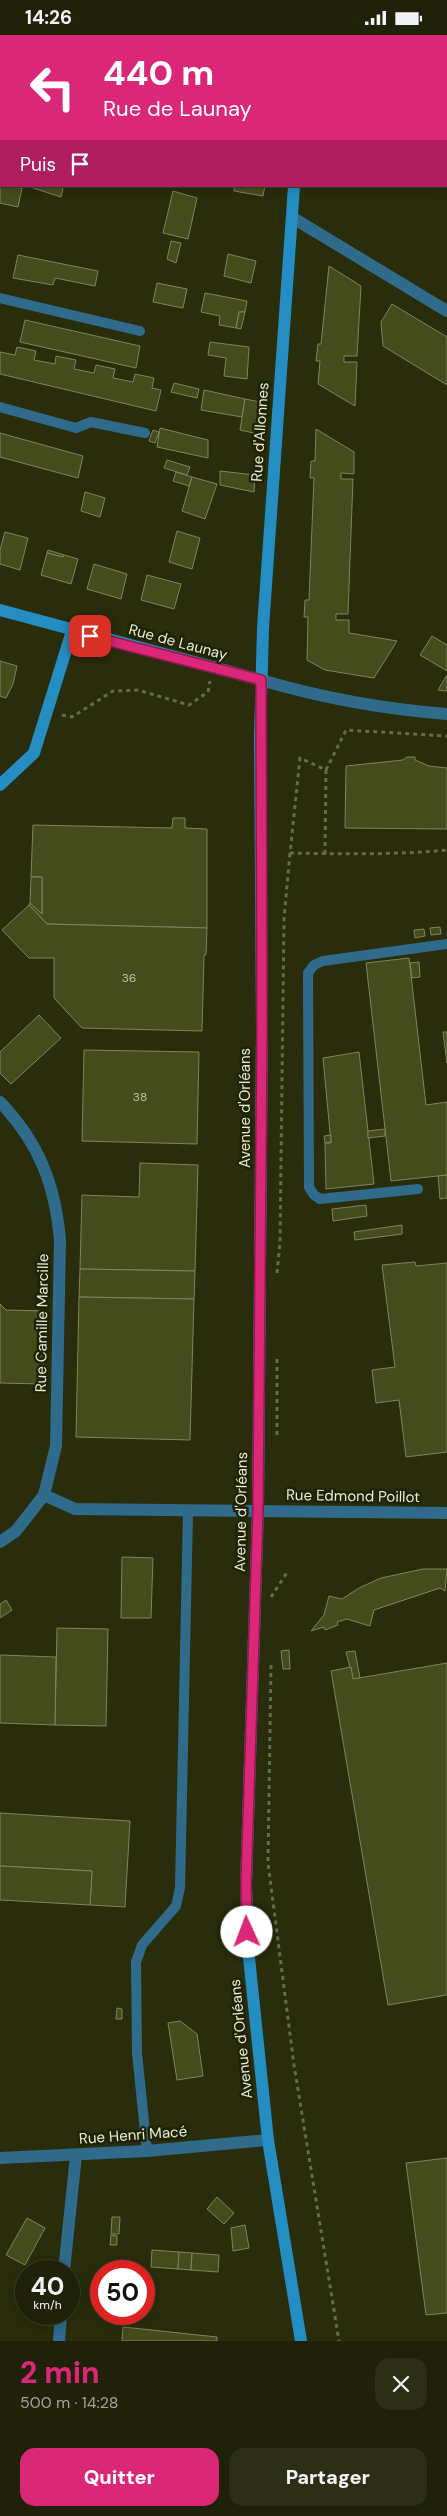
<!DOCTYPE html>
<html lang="fr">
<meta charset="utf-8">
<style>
body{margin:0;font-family:"DM Sans",sans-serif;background:#2c2f16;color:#f1f3f6;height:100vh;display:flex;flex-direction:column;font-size:19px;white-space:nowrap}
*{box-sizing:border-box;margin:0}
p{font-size:16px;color:#a1a49c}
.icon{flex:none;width:28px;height:28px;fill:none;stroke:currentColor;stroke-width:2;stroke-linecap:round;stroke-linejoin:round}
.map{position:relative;height:2306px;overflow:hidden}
.sheet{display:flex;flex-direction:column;background:#1f2208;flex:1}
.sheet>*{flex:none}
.guide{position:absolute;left:0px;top:0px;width:448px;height:152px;box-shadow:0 2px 12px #0003,0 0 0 1px #3c3f29;background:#db2777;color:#fff;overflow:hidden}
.speed{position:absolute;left:15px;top:2225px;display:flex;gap:10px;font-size:25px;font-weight:700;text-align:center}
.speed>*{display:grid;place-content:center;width:65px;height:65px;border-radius:50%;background:#1f2208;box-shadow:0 2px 12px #0003,0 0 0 1px #3c3f29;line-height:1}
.speed small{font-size:12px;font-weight:400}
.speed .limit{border:8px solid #d22;background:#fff;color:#111}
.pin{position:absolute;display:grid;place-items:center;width:42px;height:42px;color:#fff;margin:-21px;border-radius:10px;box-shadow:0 2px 8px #0006}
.me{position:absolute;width:55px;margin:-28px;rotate:358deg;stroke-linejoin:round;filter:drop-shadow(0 0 4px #0008)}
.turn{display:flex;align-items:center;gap:18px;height:105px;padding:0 20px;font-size:22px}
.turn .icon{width:65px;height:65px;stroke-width:2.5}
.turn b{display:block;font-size:35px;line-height:42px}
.then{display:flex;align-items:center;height:48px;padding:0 20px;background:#0003;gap:10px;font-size:19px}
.round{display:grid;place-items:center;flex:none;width:52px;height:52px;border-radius:15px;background:#2c2f16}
.headline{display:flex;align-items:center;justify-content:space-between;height:85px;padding:0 20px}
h1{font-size:30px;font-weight:800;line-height:38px;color:#db2777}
.action{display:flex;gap:10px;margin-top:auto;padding:10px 20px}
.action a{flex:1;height:58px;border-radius:15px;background:#db2777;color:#fff;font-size:20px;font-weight:800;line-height:58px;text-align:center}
.action a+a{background:#2c2f16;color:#f1f3f6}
.status{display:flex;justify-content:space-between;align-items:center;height:35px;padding:0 25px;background:#1f2208;direction:ltr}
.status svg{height:14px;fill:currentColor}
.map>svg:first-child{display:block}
.building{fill:#454c1b;stroke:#7e8460}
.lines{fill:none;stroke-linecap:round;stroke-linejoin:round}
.path{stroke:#676b4e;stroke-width:3;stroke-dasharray:4 4;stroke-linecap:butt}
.lane{stroke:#316b8c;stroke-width:10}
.street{stroke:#316b8c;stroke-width:12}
.secondary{stroke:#248ec3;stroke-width:12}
.route-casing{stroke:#8e194d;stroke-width:12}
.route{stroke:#db2777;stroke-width:9}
.labels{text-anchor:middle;stroke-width:5;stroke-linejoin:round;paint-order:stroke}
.number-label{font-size:12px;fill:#bfc4a9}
.street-label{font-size:15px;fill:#e8ecd8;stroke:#1f2302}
</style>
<div class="status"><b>14:26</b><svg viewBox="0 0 49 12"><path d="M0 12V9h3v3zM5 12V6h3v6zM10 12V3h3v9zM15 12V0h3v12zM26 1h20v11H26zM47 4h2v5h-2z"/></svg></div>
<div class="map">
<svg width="447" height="2306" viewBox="0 0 447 2306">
<rect width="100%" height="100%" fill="#292d0b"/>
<g class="building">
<polygon points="0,147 1,151 22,153 18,172 0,168"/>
<polygon points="27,151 58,151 63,154 61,162"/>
<polygon points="235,151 265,151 263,161 234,156"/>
<polygon points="173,156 197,163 188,204 163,198"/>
<polygon points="171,206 181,208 176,228 167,224"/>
<polygon points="228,219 256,226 251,248 224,241"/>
<polygon points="18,220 98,236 95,251 55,243 53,250 13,243"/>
<polygon points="329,231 361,251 357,321 344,321 344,327 357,327 355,371 318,349 320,326 316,326 318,309 321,309"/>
<polygon points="157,248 187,254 183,273 153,267"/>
<polygon points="205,258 247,266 245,277 239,277 236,293 219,290 220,281 201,277"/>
<polygon points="392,269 447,302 447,350 383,311 381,287"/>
<polygon points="239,277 245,277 241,294 236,293"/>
<polygon points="25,285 140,311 136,333 20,307"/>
<polygon points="210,307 249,312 247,344 224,341 226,323 208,320"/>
<polygon points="17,312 36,316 34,325 55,329 56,321 76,325 74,334 94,338 96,330 115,334 113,343 133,347 135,339 154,343 152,353 161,355 156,376 0,339 0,317 15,320"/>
<polygon points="174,348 199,354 197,363 171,357"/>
<polygon points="204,355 245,364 242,382 201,375"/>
<polygon points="245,364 260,367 258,399 240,395"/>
<polygon points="160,393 208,405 208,423 157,412"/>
<polygon points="316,394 354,417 354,439 341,438 341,444 353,444 348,579 336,579 336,585 349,585 349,598 397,606 374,643 325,635 307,625 308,582 304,582 305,565 309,565 314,443 310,443 311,426 315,426"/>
<polygon points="153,395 159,397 155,408 149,406"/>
<polygon points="0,398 83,421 78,443 0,422"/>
<polygon points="167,425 190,432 187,440 164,433"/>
<polygon points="220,436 255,440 254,457 220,450"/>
<polygon points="176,437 192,442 189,451 173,446"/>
<polygon points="192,442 217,449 205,484 182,476"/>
<polygon points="85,457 105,463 100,482 81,476"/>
<polygon points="177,496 200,503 192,534 169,527"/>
<polygon points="5,497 28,503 20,535 0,529 0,515"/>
<polygon points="48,515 64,520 63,522 47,518"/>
<polygon points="47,518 63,522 64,520 78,524 71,549 41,540"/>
<polygon points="94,529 127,539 121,564 87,554"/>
<polygon points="147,540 181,549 174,574 141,565"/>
<polygon points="432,601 447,610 447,636 420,620"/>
<polygon points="0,626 17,631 13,649 6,663 0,661"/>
<polygon points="447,640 447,656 438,655"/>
<polygon points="407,722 415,722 415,725 429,731 447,733 447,794 345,793 346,731 403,725"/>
<polygon points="173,783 185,783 185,793 207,794 207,893 47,889 29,870 30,868 42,879 42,842 31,842 33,790 172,793"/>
<polygon points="31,842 42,842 42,879 30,868"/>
<polygon points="29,870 47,889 207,893 206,920 204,920 202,996 82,993 54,963 54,923 29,923 2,895"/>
<polygon points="440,892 441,899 431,900 430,893"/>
<polygon points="424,894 425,901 415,903 414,895"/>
<polygon points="409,923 426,1070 447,1067 447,1140 391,1146 366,928"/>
<polygon points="419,927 420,942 412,943 410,928"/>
<polygon points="39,980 61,1003 11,1049 0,1038 0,1017"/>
<polygon points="443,997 447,997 447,1028"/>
<polygon points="84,1015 199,1017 197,1109 82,1106"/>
<polygon points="359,1017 374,1149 326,1154 325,1108 331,1108 323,1023"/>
<polygon points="385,1094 385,1101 368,1103 368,1096"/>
<polygon points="324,1101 331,1100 331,1107 325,1108"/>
<polygon points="140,1128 198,1130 195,1236 80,1234 82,1160 139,1162"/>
<polygon points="447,1140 447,1163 440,1164 438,1141"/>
<polygon points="366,1170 367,1181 333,1186 332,1174"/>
<polygon points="402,1190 402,1199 355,1205 354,1197"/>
<polygon points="415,1227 416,1231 447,1228 447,1417 406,1422 399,1365 376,1368 372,1335 395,1332 382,1230"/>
<polygon points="80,1234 195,1236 194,1264 79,1262"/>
<polygon points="79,1262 194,1264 190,1405 76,1402"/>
<polygon points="0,1269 6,1275 45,1276 43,1349 0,1348"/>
<polygon points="122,1522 153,1523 151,1583 121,1583"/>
<polygon points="423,1534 447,1534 445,1556 440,1553 374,1575 370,1591 347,1584 337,1587 338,1590 325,1595 324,1592 311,1596 324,1580 329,1561 342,1564 359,1553 381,1543"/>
<polygon points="6,1565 12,1575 0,1583 0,1569"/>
<polygon points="57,1593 108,1594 106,1691 55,1690"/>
<polygon points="289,1615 290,1634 283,1634 281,1616"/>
<polygon points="355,1616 360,1643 353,1644 346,1617"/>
<polygon points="0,1620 56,1622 55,1690 0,1688"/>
<polygon points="447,1628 447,1960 388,1970 331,1636 351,1632 353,1644"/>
<polygon points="0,1778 130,1786 125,1872 90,1870 92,1836 0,1831"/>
<polygon points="0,1831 92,1836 90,1870 0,1865"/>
<polygon points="117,1973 122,1974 122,1984 116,1984"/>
<polygon points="180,1986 197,1999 203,2041 177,2045 168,1988"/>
<polygon points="447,2123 447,2278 426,2280 406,2128"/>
<polygon points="217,2162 234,2178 224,2189 207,2174"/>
<polygon points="112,2182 120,2182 119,2199 111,2199"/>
<polygon points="27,2183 45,2193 25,2230 6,2220"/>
<polygon points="245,2190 249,2213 233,2216 231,2193"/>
<polygon points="111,2200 117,2201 117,2210 110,2210"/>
<polygon points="152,2215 179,2217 178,2234 151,2232"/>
<polygon points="179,2217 192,2218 191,2235 178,2234"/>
<polygon points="192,2218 219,2220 218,2237 191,2235"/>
<polygon points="123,2292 217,2302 217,2306 122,2306"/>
</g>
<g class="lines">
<g class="path">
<polyline points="62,680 72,682 113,656 138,655 189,670 208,657 210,646"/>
<polyline points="326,735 346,695 447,701"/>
<path d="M325,819L326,735L300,723L290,818C342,819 395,820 447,815"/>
<polyline points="277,1238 280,1207 284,884 290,818"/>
<polyline points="277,1324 277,1403"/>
<polyline points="271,1562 288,1536"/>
<polyline points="271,1630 268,1828 294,2030 339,2306"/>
</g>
<g class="lane">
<polyline points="0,263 140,296"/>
<polyline points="0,372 76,393 91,387 145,398"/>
<polyline points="418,1154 320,1164 314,1160 309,1152 308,938 314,930 323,926 447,909"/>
<polyline points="147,2116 137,2018 136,1927 142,1910 176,1871 180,1853 188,1477"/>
</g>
<g class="street">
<polyline points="293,183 447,276"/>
<path d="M261,645C322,663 384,674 447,679"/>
<path d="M0,1067C39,1108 55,1149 60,1205L56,1411L44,1460L16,1496L0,1507"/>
<polyline points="44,1460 75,1474 447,1478"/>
<polyline points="0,2123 147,2116 268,2105"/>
<polyline points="64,2236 76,2120"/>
<polyline points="59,2306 61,2279"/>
</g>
<g class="secondary">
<polyline points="287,0 287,1"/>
<polyline points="48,1 49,0"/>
<polyline points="0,72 1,70"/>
<polyline points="294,151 263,593 260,701 262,995 258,1475 246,1850 248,1913 268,2105 301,2306"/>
<polyline points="0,575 261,645"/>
<polyline points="0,750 34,718 72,596"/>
</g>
</g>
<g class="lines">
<defs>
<polyline id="route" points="90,601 261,645 262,995 258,1475 246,1850 247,1897"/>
</defs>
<use href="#route" class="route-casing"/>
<use href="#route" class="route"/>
</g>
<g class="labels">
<g class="number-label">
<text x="129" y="947">36</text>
<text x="140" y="1066">38</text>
</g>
<g class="street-label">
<text transform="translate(260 397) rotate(-86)" y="5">Rue d'Allonnes</text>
<text transform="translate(178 607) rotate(15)" y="5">Rue de Launay</text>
<text transform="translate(245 1073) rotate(-90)" y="5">Avenue d'Orléans</text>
<text transform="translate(42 1288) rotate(-89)" y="5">Rue Camille Marcille</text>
<text transform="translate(353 1461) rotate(1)" y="5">Rue Edmond Poillot</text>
<text transform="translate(241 1477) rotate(-89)" y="5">Avenue d'Orléans</text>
<text transform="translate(241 2004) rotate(-96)" y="5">Avenue d'Orléans</text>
<text transform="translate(133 2100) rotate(-4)" y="5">Rue Henri Macé</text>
</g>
</g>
</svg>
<div class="speed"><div>40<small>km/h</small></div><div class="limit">50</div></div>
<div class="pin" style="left:90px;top:601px;background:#d93025"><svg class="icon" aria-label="arrive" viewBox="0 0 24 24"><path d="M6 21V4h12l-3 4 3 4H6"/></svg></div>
<svg class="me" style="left:247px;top:1897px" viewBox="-20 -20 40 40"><circle r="19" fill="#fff"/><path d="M0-13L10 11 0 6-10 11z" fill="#db2777"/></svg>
<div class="guide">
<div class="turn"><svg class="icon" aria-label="left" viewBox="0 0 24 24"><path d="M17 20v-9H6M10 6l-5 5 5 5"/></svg><div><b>440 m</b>Rue de Launay</div></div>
<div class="then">Puis<svg class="icon" aria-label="arrive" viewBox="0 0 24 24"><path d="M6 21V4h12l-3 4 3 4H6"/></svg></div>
</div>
</div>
<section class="sheet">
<div class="headline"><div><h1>2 min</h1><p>500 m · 14:28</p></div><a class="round"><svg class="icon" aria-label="close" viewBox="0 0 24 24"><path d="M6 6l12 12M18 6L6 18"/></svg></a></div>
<div class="action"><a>Quitter</a><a>Partager</a></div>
</section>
